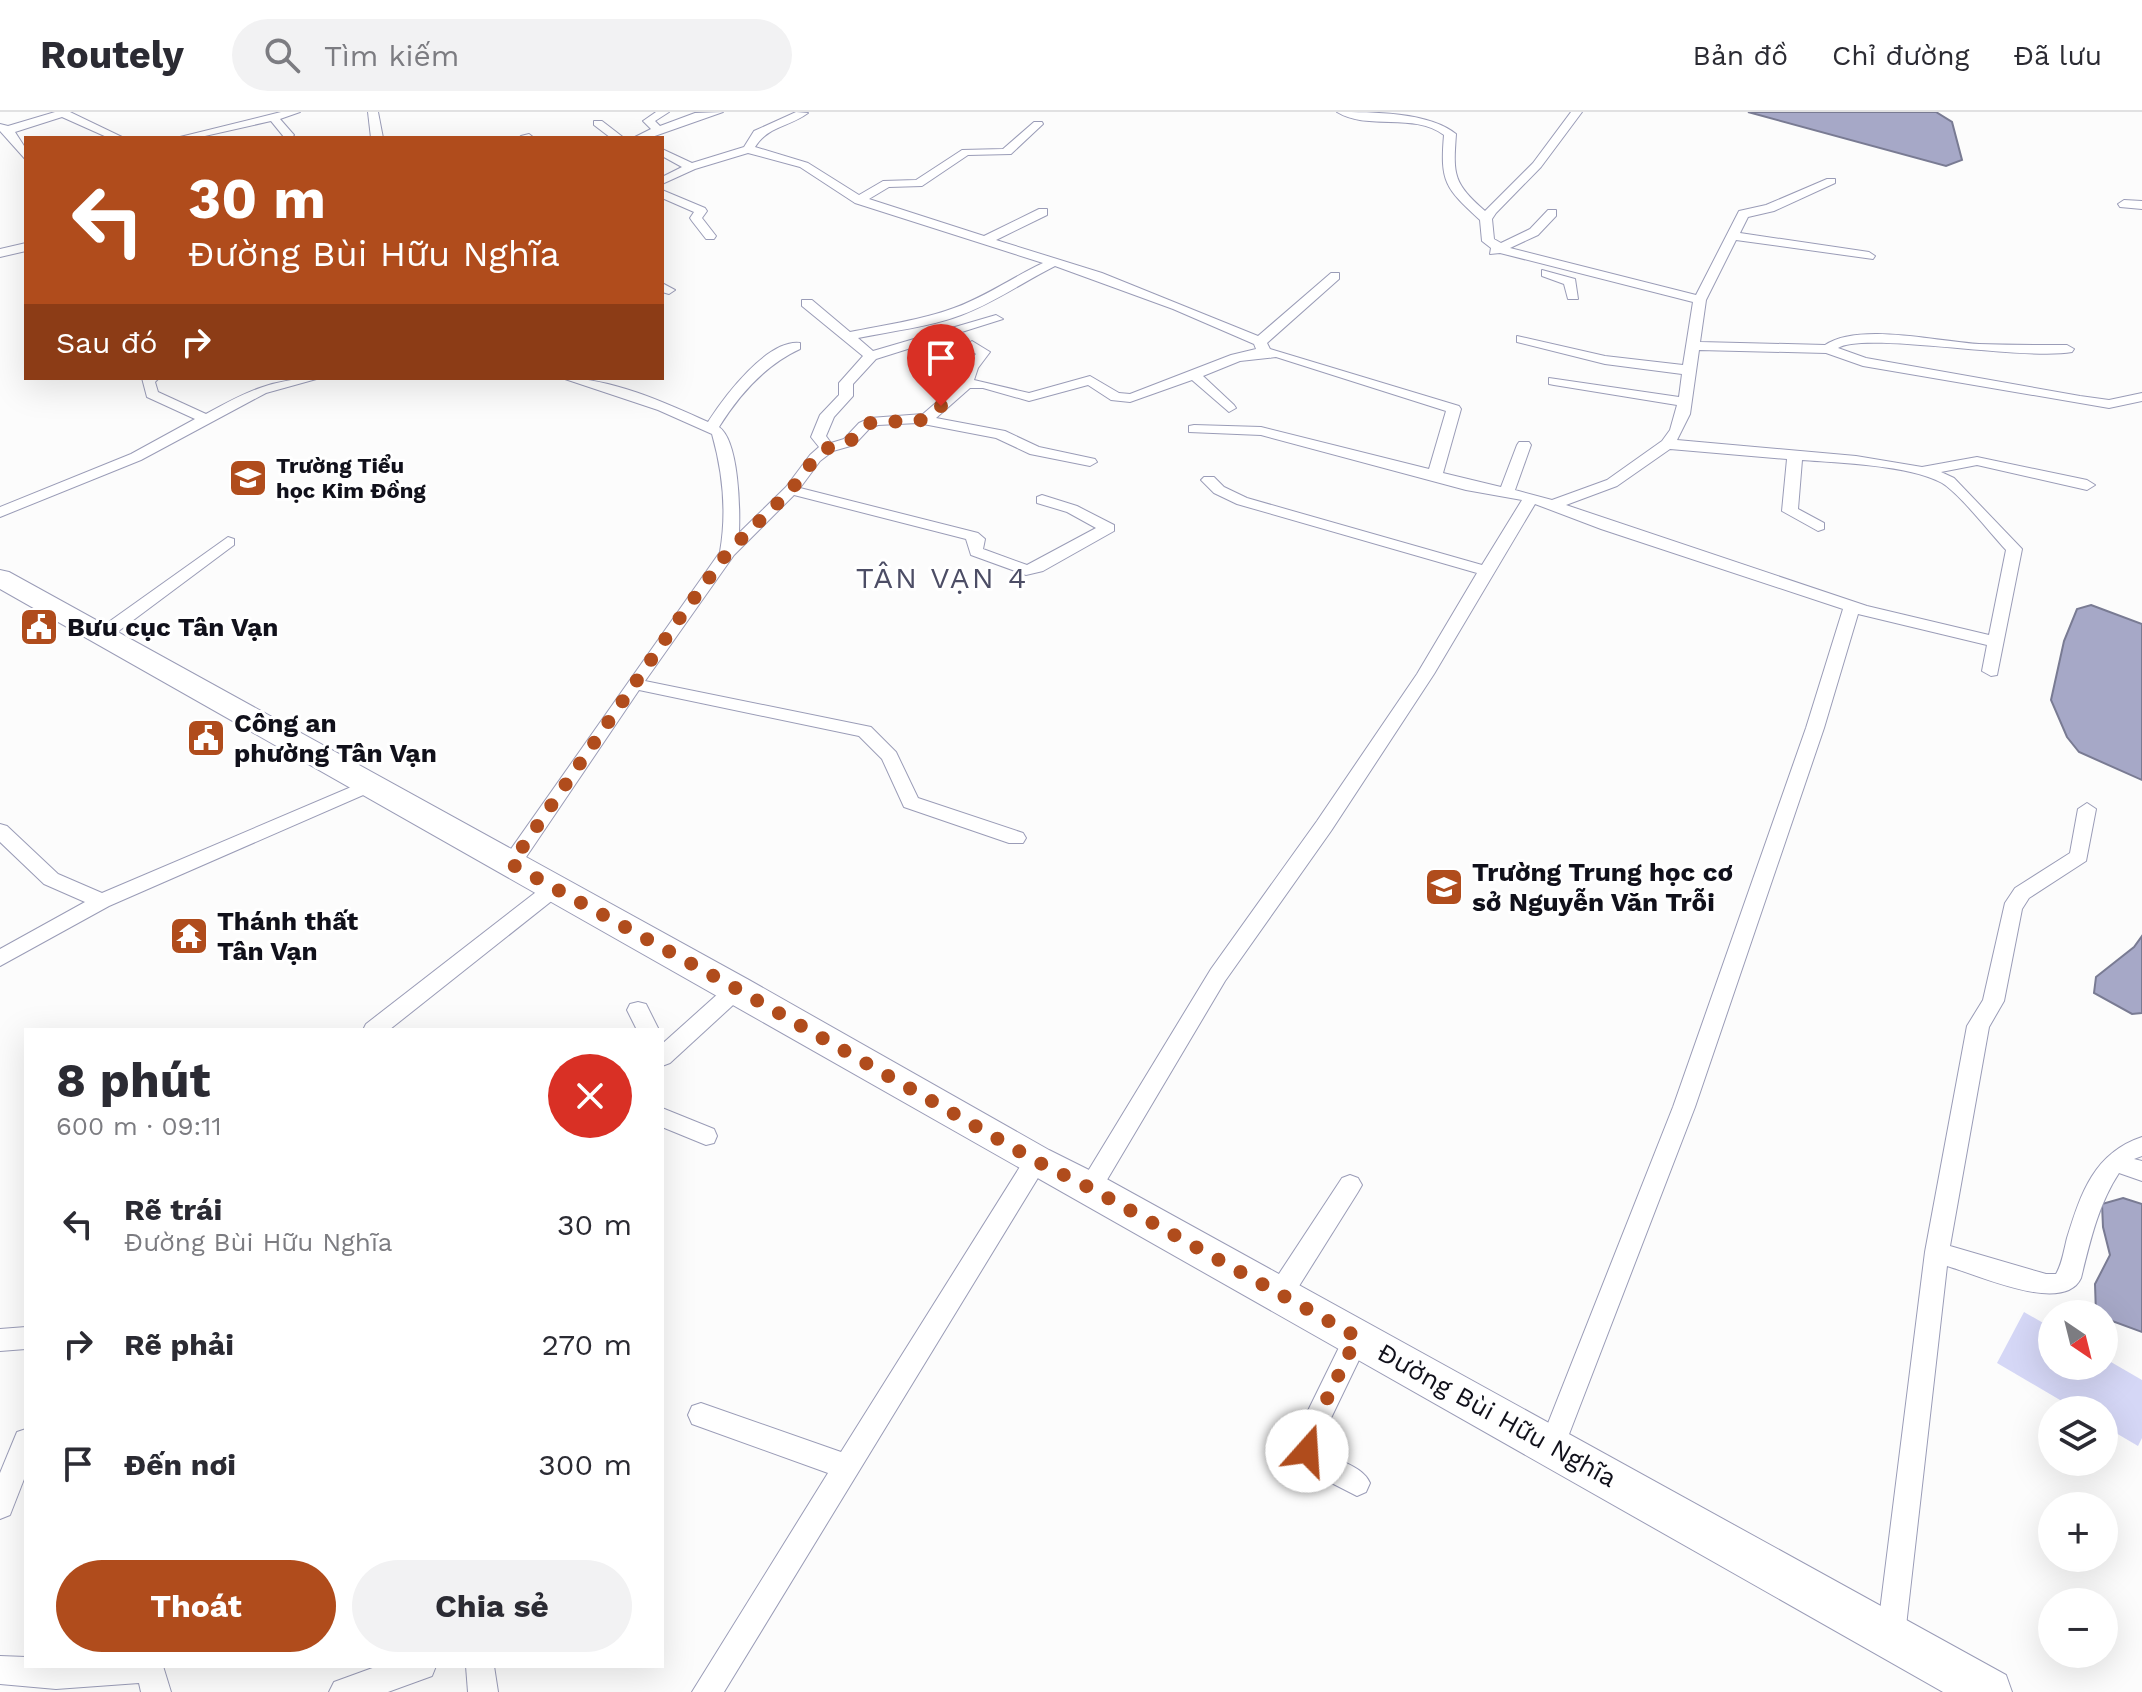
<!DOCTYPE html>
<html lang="vi">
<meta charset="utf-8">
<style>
body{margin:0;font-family:"Work Sans",sans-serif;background:#f2f2f3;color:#2b2b33;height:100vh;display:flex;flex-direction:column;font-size:30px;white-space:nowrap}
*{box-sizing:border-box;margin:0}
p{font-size:26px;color:#7c7c81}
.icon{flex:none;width:44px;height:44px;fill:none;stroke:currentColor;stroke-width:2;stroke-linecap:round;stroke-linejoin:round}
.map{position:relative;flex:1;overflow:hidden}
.details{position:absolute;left:24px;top:916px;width:640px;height:640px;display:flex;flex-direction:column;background:#fff;border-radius:0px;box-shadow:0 8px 32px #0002}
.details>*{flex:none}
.banner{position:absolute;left:24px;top:24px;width:640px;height:244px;border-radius:0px;box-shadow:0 8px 32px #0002;background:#b04c1c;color:#fff;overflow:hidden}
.needle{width:52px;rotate:145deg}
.controls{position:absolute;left:2038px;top:1188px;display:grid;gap:16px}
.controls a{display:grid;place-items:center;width:80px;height:80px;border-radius:50%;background:#fff;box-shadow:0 8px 32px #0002;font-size:40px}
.pin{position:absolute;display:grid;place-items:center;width:68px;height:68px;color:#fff;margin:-82px -34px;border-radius:50% 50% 50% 0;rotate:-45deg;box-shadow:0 0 8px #0007}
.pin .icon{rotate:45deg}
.me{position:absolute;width:88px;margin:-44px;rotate:19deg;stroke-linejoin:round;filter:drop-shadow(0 0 6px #0008)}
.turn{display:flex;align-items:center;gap:28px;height:168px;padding:0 32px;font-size:36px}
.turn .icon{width:104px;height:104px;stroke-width:2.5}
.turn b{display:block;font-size:56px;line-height:68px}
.then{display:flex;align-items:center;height:76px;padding:0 32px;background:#0003;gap:16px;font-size:30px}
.round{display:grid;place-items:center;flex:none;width:84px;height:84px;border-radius:42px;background:#f2f2f3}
.overview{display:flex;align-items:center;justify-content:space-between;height:136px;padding:0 32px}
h1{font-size:48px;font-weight:700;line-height:60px}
.action{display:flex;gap:16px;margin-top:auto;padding:16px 32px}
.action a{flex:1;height:92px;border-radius:48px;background:#b04c1c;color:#fff;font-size:32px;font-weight:700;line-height:92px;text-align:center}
.action a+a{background:#f2f2f3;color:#2b2b33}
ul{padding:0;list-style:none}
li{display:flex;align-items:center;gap:24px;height:120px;padding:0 32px}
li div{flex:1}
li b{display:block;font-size:30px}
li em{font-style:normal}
header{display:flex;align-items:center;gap:48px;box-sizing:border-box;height:112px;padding:0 40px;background:#fff;border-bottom:2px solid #e1e1e2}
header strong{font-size:38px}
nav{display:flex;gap:44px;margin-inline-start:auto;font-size:28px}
.search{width:560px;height:72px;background:#f2f2f3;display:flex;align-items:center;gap:20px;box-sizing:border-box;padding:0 28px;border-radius:44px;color:#7c7c81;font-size:30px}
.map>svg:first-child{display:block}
.green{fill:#d5d7f6}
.water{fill:#a6a8c7;stroke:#797b93;stroke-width:2}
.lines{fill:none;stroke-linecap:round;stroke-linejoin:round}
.street-casing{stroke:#9a9cb7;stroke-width:2}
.primary-casing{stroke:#9a9cb7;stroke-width:2}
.street{fill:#fff;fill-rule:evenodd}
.primary{fill:#fff;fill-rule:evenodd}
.route{stroke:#b04c1c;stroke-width:14;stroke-dasharray:0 25.2}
.labels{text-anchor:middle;stroke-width:6;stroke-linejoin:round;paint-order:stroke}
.far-poi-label{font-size:22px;font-weight:bold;fill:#11111b;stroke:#fff;text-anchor:start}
.poi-label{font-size:26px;font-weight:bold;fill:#11111b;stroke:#fff;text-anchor:start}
.street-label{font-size:26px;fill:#11111b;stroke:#fff}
.quarter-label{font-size:30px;letter-spacing:2px;fill:#4c4d65;stroke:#fff}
</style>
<header>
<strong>Routely</strong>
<div class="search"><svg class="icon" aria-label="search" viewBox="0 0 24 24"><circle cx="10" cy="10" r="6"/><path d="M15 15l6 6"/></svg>Tìm kiếm</div>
<nav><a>Bản đồ</a><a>Chỉ đường</a><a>Đã lưu</a></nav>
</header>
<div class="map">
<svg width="2142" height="1580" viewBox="0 0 2142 1580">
<rect width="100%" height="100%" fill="#fcfcfc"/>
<polygon class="green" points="2024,1200 2052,1216 2052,1254 2104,1254 2104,1246 2142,1268 2142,1326 2138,1334 2104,1314 2104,1298 2077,1298 1997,1251"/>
<g class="water">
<polygon points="1748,0 1936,0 1952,10 1962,48 1946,54"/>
<polygon points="2091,493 2142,512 2142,668 2079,640 2067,625 2051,588 2064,529 2077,497"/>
<polygon points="2142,824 2142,901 2132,902 2094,881 2096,865 2134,835"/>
<polygon points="2123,1086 2142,1092 2142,1220 2104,1206 2104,1202 2096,1202 2095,1172 2110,1143 2103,1115 2102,1092"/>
</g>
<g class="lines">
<defs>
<g id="street">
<polygon points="55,0 70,0 124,26 109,26 62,5 15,20 26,37 26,48 0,19 0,12 8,14"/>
<polygon points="281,0 300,0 280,7 294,23 292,25 284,25 271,9 196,26 176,26"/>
<polygon points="368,0 378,0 383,26 371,26"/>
<polygon points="656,0 669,0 655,9 660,14 695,1 723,0 649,26 633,26 651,17 643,9"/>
<path d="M796,0L808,1C789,15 768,14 755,35L808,51L859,83L883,69L916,68L962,38L1003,37L1034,10H1042L1043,12L1011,42L968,43L922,74L889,75L869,87L984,124L1039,97H1047V103L996,128L1102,161L1258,224L1331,161H1339V167L1267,231L1270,237L1459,294L1461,297L1443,361L1501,375L1517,333L1519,330H1529L1531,333L1515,378L1552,388L1607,368L1662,329L1670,318L1677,293L1554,273L1549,272V266L1679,285L1682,262L1605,252L1517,230V224L1605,244L1683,253L1693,190L1500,141L1490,142L1491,136L1482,129L1480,108C1445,76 1440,70 1444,23C1414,0 1368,19 1337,0C1372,0 1429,0 1456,22C1453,63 1453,71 1485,99L1533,51L1571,0H1582L1541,55L1496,101L1492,107L1494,127L1501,131L1530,117L1548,98H1556V104L1538,123L1510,136L1696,183L1739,99L1766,93L1827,67H1835V71L1774,99L1748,105L1740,121L1869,140L1875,144L1873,147L1736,128L1706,188L1700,230L1825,233C1860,210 1938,230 1979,232C2008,233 2038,233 2067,233L2074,237L2072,240C2024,249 1863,219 1838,236L1866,246L2080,284L2109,288L2142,281V289L2109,296L1863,254L1826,241L1699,238L1690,302L1677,328L1856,344L1922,355L1977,345L2087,368L2095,373L2087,378L1977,353L1941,360L1954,366L2022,437L1997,563L1991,564L1982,559L1987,533L1858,502L1824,616L1695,995L1561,1343L1552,1346L1543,1343L1539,1334L1673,995L1806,616L1843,497L1601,417L1535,392L1434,562L1331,719L1225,869L1098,1083L1090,1086L1082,1083L1078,1076L1082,1069L1211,857L1317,709L1417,562L1477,461L1237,392L1214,381L1201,368L1204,365H1214L1224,375L1247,386L1482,453L1522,388L1466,378L1261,323L1189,320V314L1194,313L1261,315L1429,357L1446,299L1276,245L1240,249L1203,264L1234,293L1236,296L1229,300L1192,268L1130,290L1111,288L1088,273L1029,289L983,276H970L936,306L1005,319L1039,335L1095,347L1097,350L1090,354L1030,342L996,326L918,311L878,313L869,317L854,333L833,339L820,349L800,376L978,421L985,427L983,437L1027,453L1096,416L1067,400L1037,391V385L1042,383L1077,394L1114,413V419L1043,459L1026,463L971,443L966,427L794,383L734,443L645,569L871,615L896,640L918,686L1023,721L1026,726L1023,731H1009L904,695L882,647L859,624L639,578L518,757H504L501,752L504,747L720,440C727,400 723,361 712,322L658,298L562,266C611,266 664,290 708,310C724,285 767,227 800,231V237C765,253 739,283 719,315C739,329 740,397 739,421L786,375L810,343L819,335L811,325L820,303L839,283V271L863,244L802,194V188H812L850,220C884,213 922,208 954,196C985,185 1013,165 1043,151L855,91L800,55L748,41L695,57L662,72V65L682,55L662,44V37L692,51L744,35L754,19ZM1055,154L1173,197L1254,232L1256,237L1231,243L1130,282L1119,281L1090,264L1029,281L974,268L978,256L990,240L972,229L965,233L976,242L964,255L960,270L923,302L870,306L859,311L844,327L831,331L826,324L834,305L853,284V272L876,247L1003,207L996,203L873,239L858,226C892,219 929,215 961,203C994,191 1023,170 1055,154ZM1670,337L1787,347L1782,399L1818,419L1824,417V411L1798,397L1802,348C1839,351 1910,353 1942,371C1960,382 1990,421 2006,438L1989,523L1867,494L1566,393L1617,374Z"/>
<polygon points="594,9 602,9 624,26 611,26 594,13"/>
<polygon points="529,22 534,26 519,26 521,24"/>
<polygon points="662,78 705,96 707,99 702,106 716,124 714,127 706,127 692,109 690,106 694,100 662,86"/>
<polygon points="2124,88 2142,89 2142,97 2120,95 2118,92"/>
<polygon points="26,131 26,139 0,145 0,137"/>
<polygon points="1542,158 1575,167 1578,187 1568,187 1564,172 1542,164"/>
<polygon points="662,171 675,178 669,182 662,180"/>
<path d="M142,266H159L155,270L158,280L206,302C246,280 273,266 320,266L266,281L141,348L0,405V395L131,342L195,307L147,285Z"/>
<polygon points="228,425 234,427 234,433 108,527 96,527 94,523 96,519"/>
<polygon points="370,667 377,669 379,673 377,677 109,794 0,854 0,837 85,790 44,772 0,730 0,712 7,714 58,762 102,781"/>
<path d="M2087,691L2096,697L2086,749L2029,786L2022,797L2004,889L1989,915L1950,1134L2046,1162H2056C2062,1152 2064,1138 2067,1126C2081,1081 2094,1041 2142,1025V1044L2134,1047L2142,1049V1069L2119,1061C2098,1093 2090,1130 2081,1166C2064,1203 1978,1163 1947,1154L1905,1523L1901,1533L1891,1537L1881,1533L1877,1523L1925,1140L1967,914L1983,888L2005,791L2015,776L2070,741L2078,697Z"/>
<polygon points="556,768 563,770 566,775 563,780 389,918 363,918 366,912 549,770"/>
<polygon points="737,869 744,871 748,877 744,883 670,951 662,954 662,932 730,871"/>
<polygon points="638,890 646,892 659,918 637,918 627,898 630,892"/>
<polygon points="662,996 714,1017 717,1024 714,1031 706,1033 662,1015"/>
<polygon points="1036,1039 1044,1042 1048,1049 1044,1056 724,1580 692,1580 828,1361 692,1312 688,1303 692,1294 701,1291 841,1340 1028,1042"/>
<polygon points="1350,1063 1358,1066 1362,1073 1358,1080 1289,1190 1280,1193 1271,1190 1268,1182 1271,1174 1342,1066"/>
<path d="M1357,1214L1366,1217L1370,1225L1320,1329V1334C1334,1350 1362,1352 1370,1371L1366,1380L1357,1384L1308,1359L1294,1339L1298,1319L1348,1217Z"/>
<polygon points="26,1215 26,1237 0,1239 0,1217"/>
<polygon points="26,1317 26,1362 10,1403 0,1407 0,1361 17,1320"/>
<polygon points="0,1544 26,1545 26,1554 163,1554 171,1580 141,1580 139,1571 56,1577 0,1572"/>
<polygon points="378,1554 436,1554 432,1564 388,1580 329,1580 334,1570"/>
<polygon points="466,1554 494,1554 498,1580 468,1580"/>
</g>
<polygon id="primary" points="0,458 9,460 749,868 1049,1038 1103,1065 2006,1563 2012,1580 1943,1580 0,477"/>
</defs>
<use href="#street" class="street-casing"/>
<use href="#primary" class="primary-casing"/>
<use href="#street" class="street"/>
<use href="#primary" class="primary"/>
</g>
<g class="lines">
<polyline class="route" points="941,294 923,308 870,311 849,330 828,336 815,346 791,378 728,440 679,507 511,752 737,877 1036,1049 1090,1076 1357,1225 1307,1328 1307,1339"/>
</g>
<defs>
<symbol id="school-square" viewBox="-11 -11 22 22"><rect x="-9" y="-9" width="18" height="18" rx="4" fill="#b04c1c" stroke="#fff"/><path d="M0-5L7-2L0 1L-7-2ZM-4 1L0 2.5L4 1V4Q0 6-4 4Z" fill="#fff"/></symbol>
<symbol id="civic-square" viewBox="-11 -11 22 22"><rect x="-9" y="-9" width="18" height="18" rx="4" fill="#b04c1c" stroke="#fff"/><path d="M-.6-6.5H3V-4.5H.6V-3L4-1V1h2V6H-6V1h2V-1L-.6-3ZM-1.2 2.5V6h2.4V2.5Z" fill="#fff"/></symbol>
<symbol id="temple-square" viewBox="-11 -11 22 22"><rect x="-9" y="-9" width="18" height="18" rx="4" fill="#b04c1c" stroke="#fff"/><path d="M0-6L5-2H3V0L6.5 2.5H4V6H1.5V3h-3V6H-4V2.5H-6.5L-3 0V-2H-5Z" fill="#fff"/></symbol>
</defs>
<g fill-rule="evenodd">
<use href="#school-square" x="226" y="344" width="44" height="44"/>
<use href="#civic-square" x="17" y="493" width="44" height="44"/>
<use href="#civic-square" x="184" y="604" width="44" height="44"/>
<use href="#school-square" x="1422" y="753" width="44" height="44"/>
<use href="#temple-square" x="167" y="802" width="44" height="44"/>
</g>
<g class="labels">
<g class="far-poi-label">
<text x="276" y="361">Trường Tiểu<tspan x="276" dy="25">học Kim Đồng</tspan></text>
</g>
<g class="poi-label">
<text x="67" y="524">Bưu cục Tân Vạn</text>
<text x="234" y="620">Công an<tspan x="234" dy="30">phường Tân Vạn</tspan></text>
<text x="1472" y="769">Trường Trung học cơ<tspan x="1472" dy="30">sở Nguyễn Văn Trỗi</tspan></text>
<text x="217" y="818">Thánh thất<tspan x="217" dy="30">Tân Vạn</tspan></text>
</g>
<g class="street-label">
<text transform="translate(1497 1303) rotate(29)" y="9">Đường Bùi Hữu Nghĩa</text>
</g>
<g class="quarter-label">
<text x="942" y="476">TÂN VẠN 4</text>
</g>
</g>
</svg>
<div class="controls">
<a><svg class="needle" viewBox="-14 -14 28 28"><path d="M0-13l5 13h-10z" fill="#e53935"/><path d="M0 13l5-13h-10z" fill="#7c7c81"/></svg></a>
<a><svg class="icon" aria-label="layers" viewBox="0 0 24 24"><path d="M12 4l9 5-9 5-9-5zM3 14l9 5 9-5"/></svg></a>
<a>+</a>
<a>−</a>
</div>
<div class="pin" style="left:941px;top:294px;background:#d93025"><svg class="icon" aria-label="arrive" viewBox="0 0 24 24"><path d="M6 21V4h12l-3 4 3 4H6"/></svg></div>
<svg class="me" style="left:1307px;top:1339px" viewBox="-20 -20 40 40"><circle r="19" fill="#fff"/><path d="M0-13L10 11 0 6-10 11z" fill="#b04c1c"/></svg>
<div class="banner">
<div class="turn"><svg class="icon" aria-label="left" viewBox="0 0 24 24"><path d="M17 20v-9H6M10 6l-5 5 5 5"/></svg><div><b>30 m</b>Đường Bùi Hữu Nghĩa</div></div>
<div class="then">Sau đó<svg class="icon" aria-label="right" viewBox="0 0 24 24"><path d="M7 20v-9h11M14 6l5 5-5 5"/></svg></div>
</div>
<section class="details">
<div class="overview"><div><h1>8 phút</h1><p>600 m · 09:11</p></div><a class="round" style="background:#d93025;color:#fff"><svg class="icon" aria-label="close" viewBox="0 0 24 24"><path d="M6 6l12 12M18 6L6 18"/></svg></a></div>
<ul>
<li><svg class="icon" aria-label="left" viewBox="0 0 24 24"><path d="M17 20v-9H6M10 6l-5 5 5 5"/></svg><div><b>Rẽ trái</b><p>Đường Bùi Hữu Nghĩa</p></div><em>30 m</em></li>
<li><svg class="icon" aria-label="right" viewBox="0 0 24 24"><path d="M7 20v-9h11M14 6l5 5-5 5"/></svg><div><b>Rẽ phải</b></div><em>270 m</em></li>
<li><svg class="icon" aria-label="arrive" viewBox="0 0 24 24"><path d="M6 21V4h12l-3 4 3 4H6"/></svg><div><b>Đến nơi</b></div><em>300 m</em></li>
</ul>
<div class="action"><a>Thoát</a><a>Chia sẻ</a></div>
</section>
</div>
